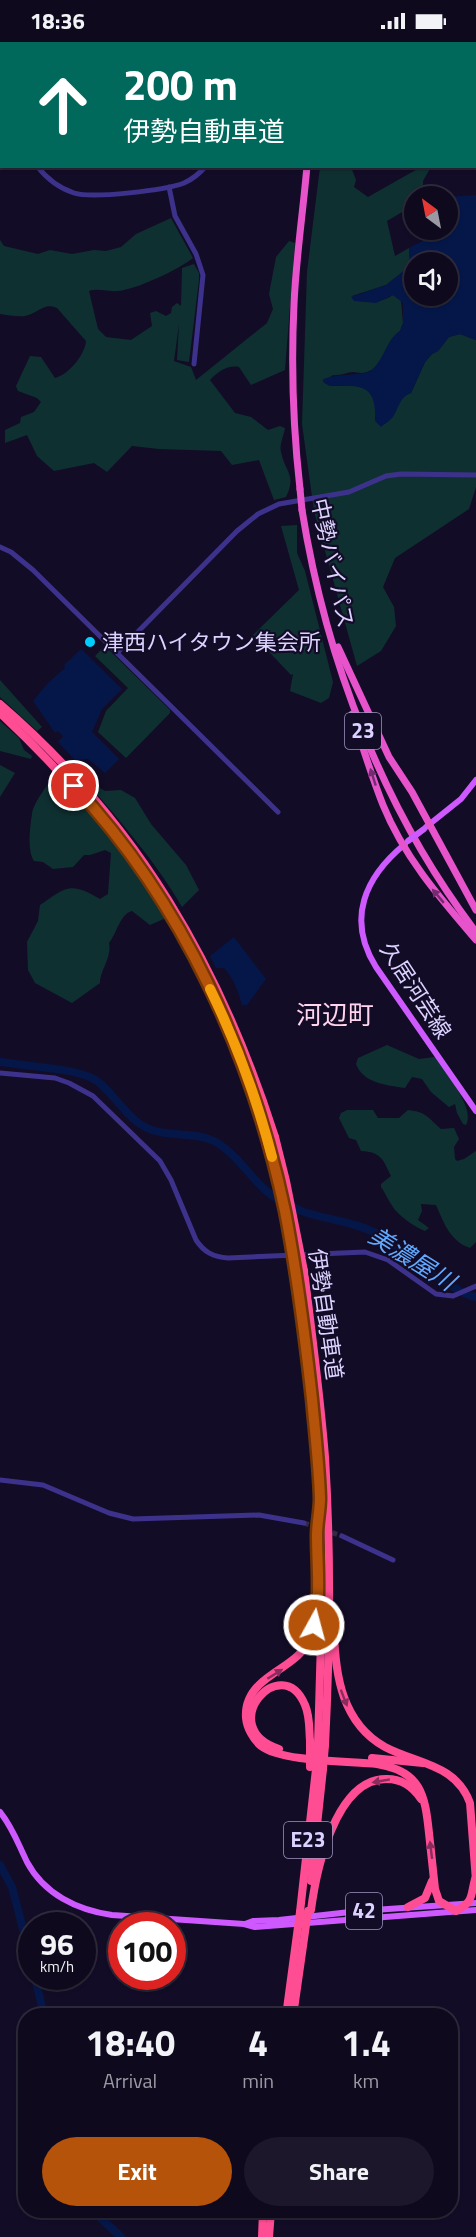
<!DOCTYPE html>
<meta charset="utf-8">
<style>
body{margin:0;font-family:"Titillium Web","Noto Sans JP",sans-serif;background:#1c172a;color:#f1f3f6;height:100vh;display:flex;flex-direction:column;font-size:22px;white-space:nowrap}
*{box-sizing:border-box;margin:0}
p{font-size:20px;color:#9b9aa4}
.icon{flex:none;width:33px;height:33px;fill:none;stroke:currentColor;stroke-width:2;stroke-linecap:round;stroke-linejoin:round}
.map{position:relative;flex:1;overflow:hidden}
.panel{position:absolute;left:18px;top:1966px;width:440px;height:210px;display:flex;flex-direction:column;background:#0e091d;border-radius:24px;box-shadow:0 2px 4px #0004,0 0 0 2px #2e2a3b}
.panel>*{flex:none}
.top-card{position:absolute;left:0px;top:0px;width:477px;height:126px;box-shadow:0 2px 4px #0004,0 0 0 2px #2e2a3b;background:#00695c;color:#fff;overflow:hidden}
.needle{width:39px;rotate:328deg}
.fabs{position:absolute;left:404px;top:144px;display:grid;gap:12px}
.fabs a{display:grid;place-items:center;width:54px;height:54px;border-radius:50%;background:#0e091d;box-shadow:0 2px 4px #0004,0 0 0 2px #2e2a3b;font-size:30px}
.speed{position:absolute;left:18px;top:1870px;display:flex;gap:12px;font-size:30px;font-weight:700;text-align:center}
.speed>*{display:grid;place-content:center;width:78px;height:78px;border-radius:50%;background:#0e091d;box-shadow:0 2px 4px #0004,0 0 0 2px #2e2a3b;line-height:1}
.speed small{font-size:15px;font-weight:400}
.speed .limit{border:9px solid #d22;background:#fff;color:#111}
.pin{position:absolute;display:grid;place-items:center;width:51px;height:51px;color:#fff;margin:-26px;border:3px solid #fff;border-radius:50%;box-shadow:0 2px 6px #0007}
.me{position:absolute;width:66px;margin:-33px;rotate:7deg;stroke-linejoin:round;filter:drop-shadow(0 0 4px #0008)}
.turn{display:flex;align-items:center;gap:21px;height:126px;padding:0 24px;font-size:27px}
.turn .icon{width:78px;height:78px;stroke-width:2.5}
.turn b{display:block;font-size:42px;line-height:51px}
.eta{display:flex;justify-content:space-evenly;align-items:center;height:102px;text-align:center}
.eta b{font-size:36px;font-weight:700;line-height:42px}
.cta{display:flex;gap:12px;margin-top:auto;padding:12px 24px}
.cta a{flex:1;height:69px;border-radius:36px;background:#b45309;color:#fff;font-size:24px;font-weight:700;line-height:69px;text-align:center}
.cta a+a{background:#1c172a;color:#f1f3f6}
.status{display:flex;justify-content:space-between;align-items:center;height:42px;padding:0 30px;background:#0e091d;direction:ltr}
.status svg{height:16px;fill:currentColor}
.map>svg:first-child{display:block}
.green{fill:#0f3031}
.water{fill:#041748;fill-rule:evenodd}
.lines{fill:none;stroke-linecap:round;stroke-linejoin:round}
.river{stroke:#041748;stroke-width:8}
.tertiary-tunnel{stroke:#312a47;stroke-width:5;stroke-dasharray:5 2.5;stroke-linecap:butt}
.tertiary{stroke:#3d328b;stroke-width:5}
.primary{stroke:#ce59ff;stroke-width:6}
.trunk{stroke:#e653ca;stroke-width:7}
.motorway{stroke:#ff4d94;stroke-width:8}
.primary-bridge{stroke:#ce59ff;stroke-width:6}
.trunk-bridge{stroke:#e653ca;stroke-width:7}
.motorway-bridge{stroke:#ff4d94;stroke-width:8}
.oneway{fill:#722c70}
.oneway2{fill:#892c5e}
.route-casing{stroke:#753606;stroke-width:15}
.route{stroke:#b45309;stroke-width:10}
.slow{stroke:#f59e0b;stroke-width:10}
.poi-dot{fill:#00cffd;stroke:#130c27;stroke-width:2}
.labels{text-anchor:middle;stroke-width:4.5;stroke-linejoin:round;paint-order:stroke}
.shield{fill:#130c27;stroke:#9f97be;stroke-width:1.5}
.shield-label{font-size:21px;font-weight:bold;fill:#dbd2ff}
.street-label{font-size:22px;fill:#dbd2ff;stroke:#130c27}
.poi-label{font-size:22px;fill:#dbd2ff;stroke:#130c27;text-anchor:start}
.water-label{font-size:24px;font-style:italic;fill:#60a9ff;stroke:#130c27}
.quarter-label{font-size:26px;fill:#ffd4ec;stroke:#130c27}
</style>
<div class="status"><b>18:36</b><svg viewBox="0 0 49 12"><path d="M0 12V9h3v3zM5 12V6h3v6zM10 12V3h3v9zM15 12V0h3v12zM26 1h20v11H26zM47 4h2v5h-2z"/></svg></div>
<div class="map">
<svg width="476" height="2195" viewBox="0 0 476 2195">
<rect width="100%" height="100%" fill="#130c27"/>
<g class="green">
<path d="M320,125H351L356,138L354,145L368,155L421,125H431L423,139V154H414V163L387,179L395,214L409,206L410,221L405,228L386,243L352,254C364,263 381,261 393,253L401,258L403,281L400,289C385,298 384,325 367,330C361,332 357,330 352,330C345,331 340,334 333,333L323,340L330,344L360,343C372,349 378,362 375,376L394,372C397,364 402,353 411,351L425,320L432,312L438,309L449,295L460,292L476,298V445L469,467L395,516L383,545L394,565L396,584L381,609L357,624L314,469L302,382L307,230Z"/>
<path d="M171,176L193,216C178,228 137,247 118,249C108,250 100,246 89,249L98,287L106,295L131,298L152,284L150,271L156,269L166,274L171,271L172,265L177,261L181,264L182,226L194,222L199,231V238L189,320L177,318L179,282L174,319L191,325L196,338L267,281L273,267L269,252L276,215L289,199L295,201L285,328L251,343L239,325C227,323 219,329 210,338L235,371L251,375L268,388L280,384L285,386C284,393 279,403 281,410C285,430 297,433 286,455L274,458L259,418L232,423L221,409L159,407L132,404L107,430L94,421L54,429L37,414L27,393L5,401V388L20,381L21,375L34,370L41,360L37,356L18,349L16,344L30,314L41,315L55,336C68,333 85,313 86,299L57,266C44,260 37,272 25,274C17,275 8,273 0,272V198L4,204L38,212L50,208L72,212L94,208L106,209L121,205L136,192Z"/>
<polygon points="297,483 297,511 305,529 333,640 329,656 321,661 290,649 293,632 291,633 253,593 299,548 281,484"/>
<polygon points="105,604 170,668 170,671 126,716 98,690 106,669 128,646 95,614"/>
<polygon points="0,638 42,685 37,689 0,655"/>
<polygon points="0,679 19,696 24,708 32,714 31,717 0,709"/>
<path d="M69,721H87L94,729L100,746L105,749L121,748L135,756L151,782L186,823L199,848L182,865C154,816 107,763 69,721Z"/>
<polygon points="0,723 15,731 0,755"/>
<path d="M54,733L62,739C100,782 136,827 166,876L150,883L132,869C120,872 117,891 109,901C112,916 100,928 100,941L72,961L35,941L28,928L27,900L38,879L40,863C66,845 70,839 100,857L108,852L111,811L105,808L90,813H84L73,825L53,827L43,820L34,819C27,808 30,785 32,772C33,761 48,743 54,733Z"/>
<path d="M387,1003L419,1017L435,1015C445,1029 476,1067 466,1083L463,1082L457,1071L455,1062L449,1065L431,1050L422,1037L412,1035L405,1046C386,1043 363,1041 356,1022L358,1016Z"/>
<path d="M347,1068H373L378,1076H399L408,1068C427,1070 428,1076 441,1087L454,1086L459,1097L454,1105L455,1117L457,1119L464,1117L476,1109V1200L470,1206C450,1199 444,1181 436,1163L421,1162L422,1169L418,1178L429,1186L425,1189C415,1185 405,1178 397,1170C391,1164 386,1152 381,1145V1142L391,1134C383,1118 382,1110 361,1109L356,1098L349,1096L339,1076L341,1071Z"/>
</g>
<g class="water">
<path d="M476,153V298L460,292L449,295L438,309L432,312L425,320L411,351C400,354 399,366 393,375C390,379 384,382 381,385L375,379C377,342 361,343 330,344L322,338C334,331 366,334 372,328C384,317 387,297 400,289L403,281V261L393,253L376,261L354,259L351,255L386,243L405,228L410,220L409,206L424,198L433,188H447V155ZM414,220H447V254H414Z"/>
<polygon points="81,607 122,647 102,667 92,690 119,717 105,731 88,717 75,718 58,700 63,694 58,689 55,691 33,659 48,641 65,626 64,623"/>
<path d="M234,895L266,937L247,963H242C238,949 234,937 224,926H216L210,914Z"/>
</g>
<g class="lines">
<g class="river">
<path d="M0,1020C24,1024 74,1026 94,1037C114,1049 127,1080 152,1088C172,1095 195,1090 214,1099C239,1112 255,1145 278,1157C288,1162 297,1168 307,1171C331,1178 359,1181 381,1194C404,1207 455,1253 476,1255"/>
<polyline points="0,1823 12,1845 32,1921"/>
<polyline points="35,1935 44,1974"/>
<polyline points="93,2169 121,2195"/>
</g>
<polyline class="tertiary-tunnel" points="304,1481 342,1494"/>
<g class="tertiary">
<polyline points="245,0 247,2"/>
<polyline points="214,2 215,0"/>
<polyline points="0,75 2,77"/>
<path d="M37,124C47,137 59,146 74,151C93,157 166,148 184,141C193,137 200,131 206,124"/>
<polyline points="169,145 175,174 196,212 203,233 194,322"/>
<polyline points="0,505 11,510 33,528 278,770"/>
<polyline points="117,611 237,489 258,472 279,462 349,450 386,434 401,432 476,433"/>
<path d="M0,1031L55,1036L69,1041L93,1054L160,1119L171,1138L196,1198C204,1210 213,1215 228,1216L365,1210L388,1218L436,1252L453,1254L476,1244"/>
<polyline points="0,1438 43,1443 109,1471 133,1477 259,1473 304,1481"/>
<polyline points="342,1494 393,1518"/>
</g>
<g class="primary">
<polyline points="426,785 461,757 476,738"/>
<path d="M405,802C365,835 346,877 376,925L476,1069"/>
<path d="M0,1770C13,1786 18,1802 27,1820C44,1852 77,1868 112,1873L244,1882L255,1885L476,1868"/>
<polyline points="245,1882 253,1879 279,1878 359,1869 476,1861"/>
</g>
<g class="trunk">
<polyline points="322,2 322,0"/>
<path d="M300,447C293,385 291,324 294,262C296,216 303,170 307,124"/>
<path d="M302,468C326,618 383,768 476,890"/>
<polyline points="338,605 389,715 412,750 476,868"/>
<path d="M352,672C362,702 371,733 383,763C404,815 440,856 476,898"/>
</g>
<g class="motorway">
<path d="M0,662C138,781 220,923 275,1095"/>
<path d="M0,671C92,757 169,854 221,969C239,1010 254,1054 267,1097"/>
<path d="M304,1229C312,1291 320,1353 325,1415C331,1511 330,1607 325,1703"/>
<polyline points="295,1231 313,1373 320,1463"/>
<path d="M320,1458C319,1469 317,1479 317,1490C316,1525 324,1560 311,1594C301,1620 277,1625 259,1643C250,1652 245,1663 246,1676C247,1686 253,1697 261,1704C281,1720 349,1719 377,1722C421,1729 425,1753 429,1791C431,1810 433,1828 435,1847L439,1859L456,1869C474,1859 470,1856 475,1837"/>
<path d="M334,1588C335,1633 342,1681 385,1705C417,1722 456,1722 470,1761L476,1839"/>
<polyline points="318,1702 322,1562"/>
<path d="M279,1707C213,1685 282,1607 305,1663C310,1674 309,1687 310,1699"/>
<polyline points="372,1716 423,1721"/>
<polyline points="311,1839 323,1727"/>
<polyline points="408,1865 425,1856 432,1839"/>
<path d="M311,1868C316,1830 335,1736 387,1737C402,1737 413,1745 421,1757"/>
<polyline points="300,1870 316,1727"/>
<polyline points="262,2195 263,2169"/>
<polyline points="269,2195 271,2169"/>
</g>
<polyline class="primary-bridge" points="408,799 424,787"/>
<polyline class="trunk-bridge" points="300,447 302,468"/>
<g class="motorway-bridge">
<polyline points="275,1095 286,1139 304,1229"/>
<polyline points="267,1097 285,1169 295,1231"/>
<polyline points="310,1725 310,1699"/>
<polyline points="316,1727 318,1702"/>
<polyline points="323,1727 325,1703"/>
<polyline points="286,1974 300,1870"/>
<polyline points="293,1974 308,1869"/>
</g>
</g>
<defs><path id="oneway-solid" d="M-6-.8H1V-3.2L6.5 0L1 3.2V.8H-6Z" transform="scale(1.5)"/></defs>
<g class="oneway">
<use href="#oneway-solid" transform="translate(373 735) rotate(-108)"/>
<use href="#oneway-solid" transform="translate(438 854) rotate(-130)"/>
</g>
<g class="oneway2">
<use href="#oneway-solid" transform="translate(275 1632) rotate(-32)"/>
<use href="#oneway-solid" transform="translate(344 1656) rotate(69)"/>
<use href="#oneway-solid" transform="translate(381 1739) rotate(170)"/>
<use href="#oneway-solid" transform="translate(431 1808) rotate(-97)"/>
</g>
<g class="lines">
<defs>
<path id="route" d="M74,744C183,861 252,1013 285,1169C297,1231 305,1294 312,1357C315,1390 319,1423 320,1456C320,1469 317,1481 317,1493C317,1523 321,1553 314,1583"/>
</defs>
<use href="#route" class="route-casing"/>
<use href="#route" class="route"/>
<path class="slow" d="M210,947C236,1000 257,1057 272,1115"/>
</g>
<circle class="poi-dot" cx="90" cy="600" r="6"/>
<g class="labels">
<g class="shield">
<rect x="345" y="671" width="36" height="36" rx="4.5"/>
<rect x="284" y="1780" width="48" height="36" rx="4.5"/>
<rect x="346" y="1851" width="36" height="36" rx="4.5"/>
</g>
<g class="shield-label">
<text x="363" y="696">23</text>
<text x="308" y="1805">E23</text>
<text x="364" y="1876">42</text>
</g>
<g class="street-label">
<text transform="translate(333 521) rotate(78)" y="8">中勢バイパス</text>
<text transform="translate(416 948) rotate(57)" y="8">久居河芸線</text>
<text transform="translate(326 1272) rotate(82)" y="8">伊勢自動車道</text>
</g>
<g class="poi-label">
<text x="102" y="608">津西ハイタウン集会所</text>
</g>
<g class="water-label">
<text transform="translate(412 1217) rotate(32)" y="8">美濃屋川</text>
</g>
<g class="quarter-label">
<text x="335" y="982">河辺町</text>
</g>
</g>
</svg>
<div class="fabs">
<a><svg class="needle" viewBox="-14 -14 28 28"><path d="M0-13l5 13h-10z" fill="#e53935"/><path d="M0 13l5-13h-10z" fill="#9b9aa4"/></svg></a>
<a><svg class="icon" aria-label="sound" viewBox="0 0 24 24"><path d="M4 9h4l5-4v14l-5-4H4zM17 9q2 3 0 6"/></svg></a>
</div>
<div class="speed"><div>96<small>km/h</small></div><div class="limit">100</div></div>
<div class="pin" style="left:74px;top:744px;background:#d93025"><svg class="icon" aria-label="arrive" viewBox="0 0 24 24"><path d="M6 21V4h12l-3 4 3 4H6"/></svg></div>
<svg class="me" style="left:314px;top:1583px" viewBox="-20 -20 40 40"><circle r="17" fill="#b45309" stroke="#fff" stroke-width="3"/><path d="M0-11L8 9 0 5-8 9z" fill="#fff"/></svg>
<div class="top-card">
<div class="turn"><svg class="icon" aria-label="ahead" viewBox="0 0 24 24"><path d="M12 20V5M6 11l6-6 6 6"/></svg><div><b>200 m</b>伊勢自動車道</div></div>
</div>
<section class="panel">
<div class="eta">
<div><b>18:40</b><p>Arrival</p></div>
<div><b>4</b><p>min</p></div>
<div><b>1.4</b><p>km</p></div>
</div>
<div class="cta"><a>Exit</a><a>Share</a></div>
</section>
</div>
